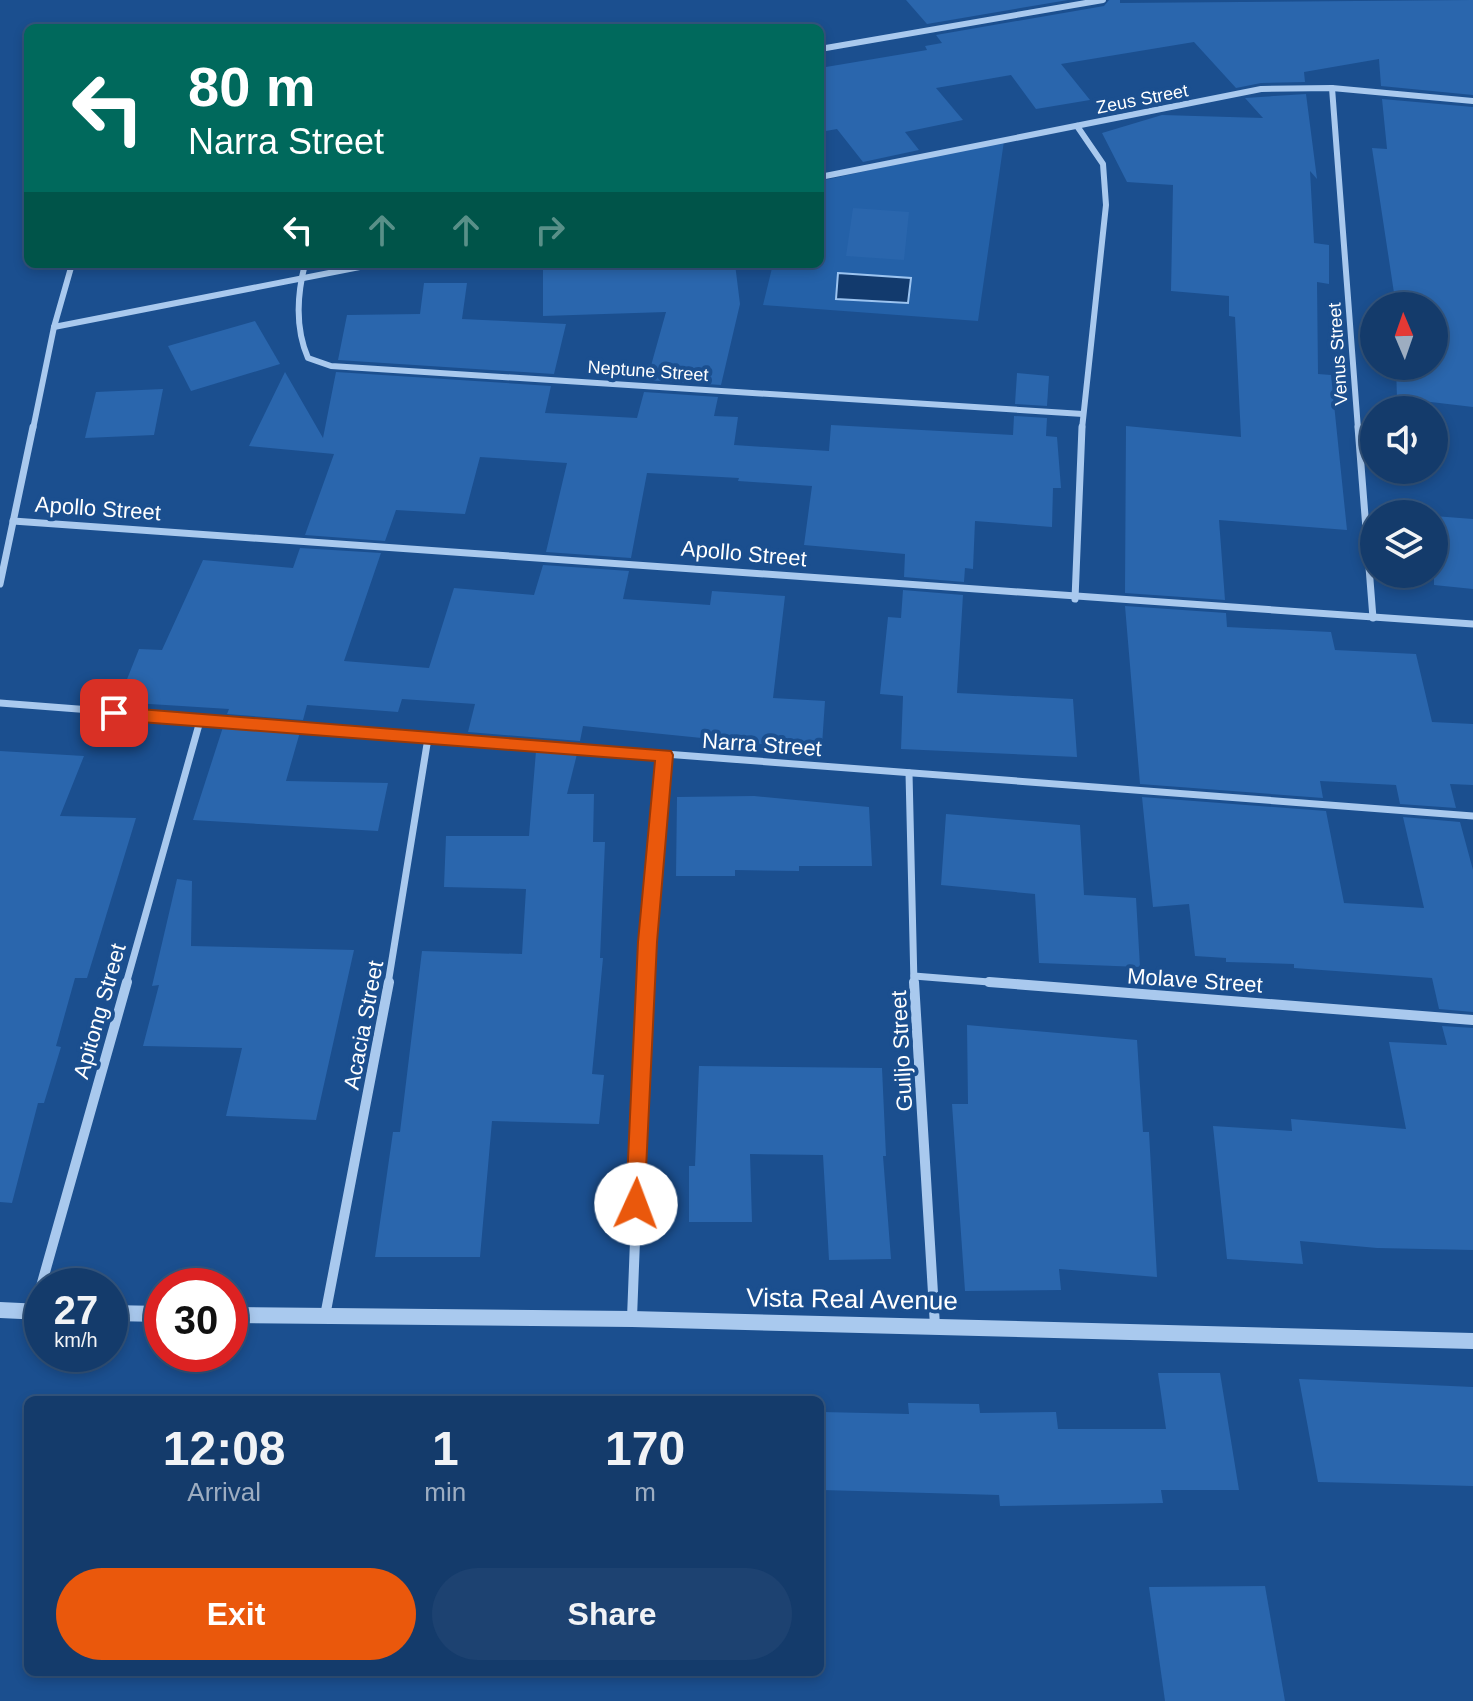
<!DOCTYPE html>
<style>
body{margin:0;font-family:Helvetica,sans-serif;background:#1d4271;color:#f1f3f6;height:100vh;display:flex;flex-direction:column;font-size:30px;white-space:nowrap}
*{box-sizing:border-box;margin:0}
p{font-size:26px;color:#9dadc1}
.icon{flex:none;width:44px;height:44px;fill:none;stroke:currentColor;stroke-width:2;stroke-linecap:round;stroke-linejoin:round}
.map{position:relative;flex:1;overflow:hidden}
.sheet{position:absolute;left:24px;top:1396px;width:800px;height:280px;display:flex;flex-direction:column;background:#143b6b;border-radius:12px;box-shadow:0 4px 12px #0003,0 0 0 2px #33557e}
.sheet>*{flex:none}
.hud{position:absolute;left:24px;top:24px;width:800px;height:244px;border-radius:12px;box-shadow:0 4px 12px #0003,0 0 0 2px #33557e;background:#00695c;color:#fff;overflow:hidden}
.needle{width:52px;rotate:358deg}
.controls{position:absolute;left:1360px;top:292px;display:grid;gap:16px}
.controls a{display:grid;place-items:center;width:88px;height:88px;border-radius:50%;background:#143b6b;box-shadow:0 4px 12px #0003,0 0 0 2px #33557e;font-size:40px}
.speed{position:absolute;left:24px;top:1268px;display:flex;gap:16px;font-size:40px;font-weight:700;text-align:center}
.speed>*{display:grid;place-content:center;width:104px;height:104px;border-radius:50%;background:#143b6b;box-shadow:0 4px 12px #0003,0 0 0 2px #33557e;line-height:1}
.speed small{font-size:20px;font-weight:400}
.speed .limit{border:12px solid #d22;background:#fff;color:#111}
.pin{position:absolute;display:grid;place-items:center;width:68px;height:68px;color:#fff;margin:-34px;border-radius:16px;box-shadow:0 4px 12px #0006}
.me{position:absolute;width:88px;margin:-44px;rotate:2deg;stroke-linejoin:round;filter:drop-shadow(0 0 6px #0008)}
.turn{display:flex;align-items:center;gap:28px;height:168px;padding:0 32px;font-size:36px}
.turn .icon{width:104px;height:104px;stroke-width:2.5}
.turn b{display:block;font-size:56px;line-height:68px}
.lanes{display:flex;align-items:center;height:76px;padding:0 32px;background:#0003;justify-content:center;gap:40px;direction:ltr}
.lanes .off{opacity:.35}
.eta{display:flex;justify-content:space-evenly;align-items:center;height:136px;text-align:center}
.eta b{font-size:48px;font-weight:700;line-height:56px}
.button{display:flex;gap:16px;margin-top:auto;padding:16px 32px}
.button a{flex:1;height:92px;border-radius:48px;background:#ea580c;color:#fff;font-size:32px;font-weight:700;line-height:92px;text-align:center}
.button a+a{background:#1d4271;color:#f1f3f6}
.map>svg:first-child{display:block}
.green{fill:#2461a8}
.water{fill:#123a6d;stroke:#9cc4f0;stroke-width:2}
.building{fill:#2a66ad}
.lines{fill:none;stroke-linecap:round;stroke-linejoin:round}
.minor-far2{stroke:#a9c9ee;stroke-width:6}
.minor-far1{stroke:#a9c9ee;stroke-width:7}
.minor{stroke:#a9c9ee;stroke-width:10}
.tertiary{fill:#a9c9ee;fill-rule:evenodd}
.route{fill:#ea580c;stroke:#983908;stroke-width:2}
.labels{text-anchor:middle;stroke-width:8;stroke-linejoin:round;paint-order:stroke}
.far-street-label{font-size:18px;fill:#fff;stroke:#1b4f8f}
.street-label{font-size:22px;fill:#fff;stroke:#1b4f8f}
.near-street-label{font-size:26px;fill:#fff;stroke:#1b4f8f}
</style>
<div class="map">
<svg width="1473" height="1701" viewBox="0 0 1473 1701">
<rect width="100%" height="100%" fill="#1b4f8f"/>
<polygon class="green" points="1004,141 978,321 763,305 773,264 820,264 820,181"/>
<polygon class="water" points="838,273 911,278 908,303 836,299"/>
<g class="building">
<polygon points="906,0 1068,0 927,24"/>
<polygon points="1109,0 1120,0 1120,3 1473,0 1473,95 1381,86 1379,59 1304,72 1305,82 1261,83 1236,88 1194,42 1061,64 1090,100 1036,109 1011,75 936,88 963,120 905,132 919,150 863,162 837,129 820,132 820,68 927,50 925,46 942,43 936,35 1104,6"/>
<polygon points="1306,94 1317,179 1310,171 1314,243 1329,245 1329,284 1317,282 1318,374 1331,375 1347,530 1219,520 1225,600 1125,593 1126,426 1241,437 1235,317 1229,316 1229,296 1171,291 1173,185 1127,182 1102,133 1162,115 1263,118 1245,98"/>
<polygon points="1382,99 1473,107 1473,407 1397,398 1396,366 1434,366 1434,306 1396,306 1372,148 1387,149"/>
<polygon points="853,208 909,212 904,260 846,256"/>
<polygon points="543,264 735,264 740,304 721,385 647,380 666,312 543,316"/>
<polygon points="424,283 467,283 462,319 566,324 554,374 338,360 347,315 420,314"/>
<polygon points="255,321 280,364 191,391 168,346"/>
<polygon points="285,372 323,438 336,372 551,386 545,413 637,418 644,392 718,397 714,416 738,417 734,445 829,451 831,425 1013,435 1014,416 1047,418 1046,436 1057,437 1061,488 1053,488 1052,527 975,521 973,569 965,568 964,582 904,577 905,554 804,545 812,486 738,481 739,478 647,473 631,558 546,552 567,463 480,457 465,514 396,510 385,541 305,535 334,454 249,446"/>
<polygon points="1017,373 1049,376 1047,406 1015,404"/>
<polygon points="163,389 154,435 85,438 96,392"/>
<polygon points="1434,516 1473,519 1473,589 1434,585"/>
<polygon points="300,548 381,553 344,661 429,668 454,588 534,595 543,565 629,571 623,599 710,605 712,591 785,596 773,698 825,701 822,745 761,744 583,726 580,741 468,732 475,704 402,699 398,712 307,705 303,720 227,714 229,709 118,702 139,649 162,650 203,560 293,568"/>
<polygon points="903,590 963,595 957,693 1073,699 1077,757 901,749 903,696 880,694 888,617 901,618"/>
<polygon points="1125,606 1226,613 1227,627 1331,632 1335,650 1416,654 1432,722 1473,724 1473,785 1450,784 1456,808 1400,804 1396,785 1320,781 1323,798 1140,784"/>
<polygon points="223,727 300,732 286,781 388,783 378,831 193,820"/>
<polygon points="0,751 84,756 60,816 136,818 87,978 75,978 56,1046 61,1047 44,1103 38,1103 12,1203 0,1202"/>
<polygon points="536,751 577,754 567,794 594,794 593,842 605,842 600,958 603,958 592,1074 604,1075 599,1124 492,1121 480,1257 375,1257 393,1132 400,1132 422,951 522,954 526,889 444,887 446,836 529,836"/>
<polygon points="754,796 869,807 872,866 799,866 799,871 735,870 735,876 676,876 677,797"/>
<polygon points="1142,797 1326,811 1344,903 1424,908 1403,817 1460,822 1473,870 1473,1012 1439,1009 1432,978 1294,968 1294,964 1226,962 1226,958 1195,956 1189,904 1153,907"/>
<polygon points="946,814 1080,825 1084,895 1136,898 1140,967 1039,963 1035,894 941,885"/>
<polygon points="177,879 192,881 191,946 354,950 316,1120 226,1116 242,1048 143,1046 159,985 152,986"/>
<polygon points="967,1025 1137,1040 1143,1132 1149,1132 1157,1277 1059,1269 1061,1290 965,1291 952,1104 968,1104"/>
<polygon points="1442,1026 1473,1028 1473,1250 1377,1248 1300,1241 1303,1264 1227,1259 1213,1126 1292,1131 1291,1119 1406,1129 1389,1042 1447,1045"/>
<polygon points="699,1066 882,1068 886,1156 883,1156 891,1259 829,1260 823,1155 750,1154 752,1222 689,1222 689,1166 695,1166"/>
<polygon points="1158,1373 1220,1373 1239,1490 1161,1490 1163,1503 1000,1506 999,1495 822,1490 822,1412 909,1414 908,1403 979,1404 980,1413 1056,1412 1058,1429 1166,1429"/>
<polygon points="1299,1379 1473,1387 1473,1486 1318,1482"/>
<polygon points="1265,1586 1285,1701 1165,1701 1149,1587"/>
</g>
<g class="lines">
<g class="minor-far2">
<polyline points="820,49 1103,0"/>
<polyline points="1332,88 1358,429"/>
<polyline points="1077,126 1103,164 1106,205 1082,429"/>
<polyline points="820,177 1261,89 1332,88 1473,101"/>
<path d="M305,264C297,295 295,328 308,358L331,366L1083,414"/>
<polyline points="54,327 375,264"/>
<polyline points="33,429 54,327 72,264"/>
</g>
<g class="minor-far1">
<polyline points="1358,427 1373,618"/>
<polyline points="13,521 1473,624"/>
<polyline points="0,584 33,427"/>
<polyline points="1075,599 1082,427"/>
<polyline points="0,703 1473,816"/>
<polyline points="909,773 914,984"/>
<polyline points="914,976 1014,984"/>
<polyline points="126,984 200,721"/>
<polyline points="388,984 428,738"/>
<polyline points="645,984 664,755"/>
</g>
<g class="minor">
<polyline points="914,982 935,1326"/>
<polyline points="989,982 1473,1020"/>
<polyline points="34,1311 127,982"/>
<polyline points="325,1316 389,982"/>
<polyline points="632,1318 645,982"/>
</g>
<g class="tertiary">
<polygon points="0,1302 42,1304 42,1320 0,1318"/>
<polygon points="110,1305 162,1306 162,1322 110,1321"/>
<polygon points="230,1307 632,1311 1473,1333 1473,1349 632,1327 230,1323"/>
</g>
</g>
<polygon class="route" points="114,707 671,751 673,755 657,942 644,1211 636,1214 629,1211 626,1204 638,942 655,761 114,720 105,713"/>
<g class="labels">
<g class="far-street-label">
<text transform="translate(1142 99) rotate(-11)" y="6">Zeus Street</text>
<text transform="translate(1338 354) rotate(-94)" y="6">Venus Street</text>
<text transform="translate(648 371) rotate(4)" y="6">Neptune Street</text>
</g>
<g class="street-label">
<text transform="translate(98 508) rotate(4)" y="8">Apollo Street</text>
<text transform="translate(744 553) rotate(5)" y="8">Apollo Street</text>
<text transform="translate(762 744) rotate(4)" y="8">Narra Street</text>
<text transform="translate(1195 980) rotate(4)" y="8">Molave Street</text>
<text transform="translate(99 1011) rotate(-74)" y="8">Apitong Street</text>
<text transform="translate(363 1025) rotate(-79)" y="8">Acacia Street</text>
<text transform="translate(901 1051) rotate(-93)" y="8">Guiljo Street</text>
</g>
<g class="near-street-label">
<text transform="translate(852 1299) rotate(1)" y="9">Vista Real Avenue</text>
</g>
</g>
</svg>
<div class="controls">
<a><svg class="needle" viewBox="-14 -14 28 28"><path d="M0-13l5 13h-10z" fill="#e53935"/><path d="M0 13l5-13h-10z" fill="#9dadc1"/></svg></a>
<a><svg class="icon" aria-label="sound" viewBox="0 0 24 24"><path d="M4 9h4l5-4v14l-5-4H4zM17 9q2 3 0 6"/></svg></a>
<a><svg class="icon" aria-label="layers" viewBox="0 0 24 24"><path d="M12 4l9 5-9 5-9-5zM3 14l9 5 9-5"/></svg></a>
</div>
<div class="speed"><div>27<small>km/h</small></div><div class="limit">30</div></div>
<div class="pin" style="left:114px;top:713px;background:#d93025"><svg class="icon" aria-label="arrive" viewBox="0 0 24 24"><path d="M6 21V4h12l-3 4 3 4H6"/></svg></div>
<svg class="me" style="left:636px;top:1204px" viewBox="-20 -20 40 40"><circle r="19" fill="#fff"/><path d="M0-13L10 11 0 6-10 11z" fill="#ea580c"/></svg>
<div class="hud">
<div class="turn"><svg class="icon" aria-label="left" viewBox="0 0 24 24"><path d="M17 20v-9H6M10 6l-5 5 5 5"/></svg><div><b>80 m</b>Narra Street</div></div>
<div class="lanes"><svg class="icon" aria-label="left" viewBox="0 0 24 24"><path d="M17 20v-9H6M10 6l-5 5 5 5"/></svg><svg class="icon off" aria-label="ahead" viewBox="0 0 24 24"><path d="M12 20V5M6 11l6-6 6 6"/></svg><svg class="icon off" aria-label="ahead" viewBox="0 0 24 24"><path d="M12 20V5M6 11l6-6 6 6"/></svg><svg class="icon off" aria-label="right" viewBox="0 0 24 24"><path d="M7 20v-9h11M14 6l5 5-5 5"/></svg></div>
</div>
<section class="sheet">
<div class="eta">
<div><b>12:08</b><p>Arrival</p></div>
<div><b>1</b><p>min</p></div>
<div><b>170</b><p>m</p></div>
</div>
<div class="button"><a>Exit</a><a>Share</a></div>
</section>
</div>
